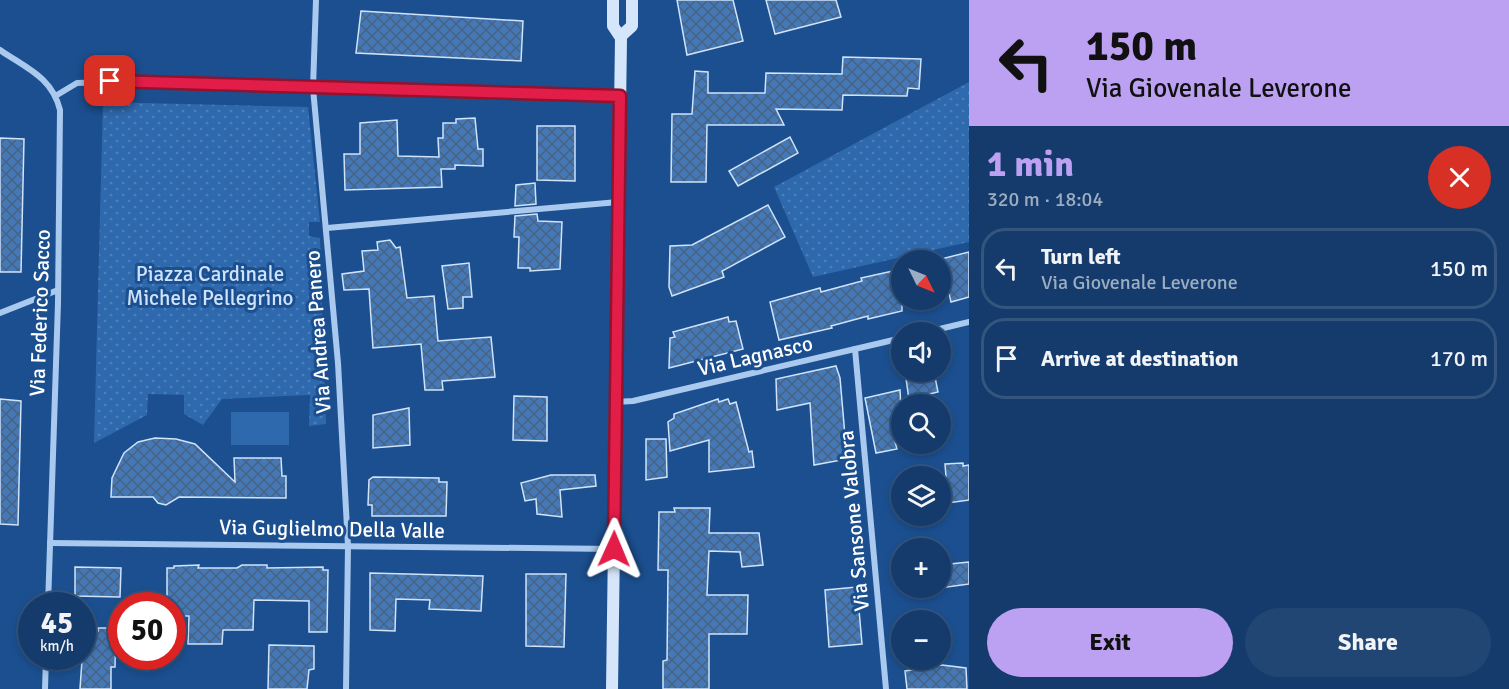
<!DOCTYPE html>
<meta charset="utf-8">
<style>
body{margin:0;font-family:Signika,sans-serif;background:#214673;color:#f1f3f6;height:100vh;display:flex;flex-direction:column;font-size:22px;white-space:nowrap}
*{box-sizing:border-box;margin:0}
p{font-size:20px;color:#9dadc1}
.icon{flex:none;width:33px;height:33px;fill:none;stroke:currentColor;stroke-width:2;stroke-linecap:round;stroke-linejoin:round}
.map{position:relative;flex:1;overflow:hidden}
.sheet{display:flex;flex-direction:column;background:#143b6b;width:540px}
.sheet>*{flex:none}
.banner{background:#bca0f2;color:#111;overflow:hidden}
.needle{width:39px;rotate:133deg}
.fabs{position:absolute;left:891px;top:250px;display:grid;gap:12px}
.fabs a{display:grid;place-items:center;width:60px;height:60px;border-radius:50%;background:#143b6b;box-shadow:0 3px 9px #0003,0 0 0 2px #33557e;font-size:30px}
.speed{position:absolute;left:18px;top:592px;display:flex;gap:12px;font-size:30px;font-weight:700;text-align:center}
.speed>*{display:grid;place-content:center;width:78px;height:78px;border-radius:50%;background:#143b6b;box-shadow:0 3px 9px #0003,0 0 0 2px #33557e;line-height:1}
.speed small{font-size:15px;font-weight:400}
.speed .limit{border:9px solid #d22;background:#fff;color:#111}
.pin{position:absolute;display:grid;place-items:center;width:51px;height:51px;color:#fff;margin:-26px;border-radius:12px;box-shadow:0 3px 9px #0006}
.me{position:absolute;width:66px;margin:-33px;rotate:1deg;stroke-linejoin:round;filter:drop-shadow(0 0 4px #0008)}
.turn{display:flex;align-items:center;gap:21px;height:126px;padding:0 18px;font-size:27px}
.turn .icon{width:78px;height:78px;stroke-width:2.5}
.turn b{display:block;font-size:42px;line-height:51px}
.round{display:grid;place-items:center;flex:none;width:63px;height:63px;border-radius:32px;background:#214673}
.head{display:flex;align-items:center;justify-content:space-between;height:102px;padding:0 18px}
h1{font-size:36px;font-weight:700;line-height:45px;color:#bca0f2}
.action{display:flex;gap:12px;margin-top:auto;padding:12px 18px}
.action a{flex:1;height:69px;border-radius:36px;background:#bca0f2;color:#111;font-size:24px;font-weight:700;line-height:69px;text-align:center}
.action a+a{background:#214673;color:#f1f3f6}
ul{padding:0;list-style:none}
li{display:flex;align-items:center;gap:18px;height:81px;margin:0 12px 9px;padding:0 6px;border:3px solid #33557e;border-radius:24px}
li div{flex:1}
li b{display:block;font-size:22px}
li em{font-style:normal}
main{display:flex;flex:1;min-height:0}
.map>svg:first-child{display:block}
.grass{fill:url(#grass-dots)}
.pitch{fill:#2e69ad}
.building{fill:url(#building-cross-hatch);stroke:#cfe3fa;stroke-width:1.5}
.lines{fill:none;stroke-linecap:round;stroke-linejoin:round}
.street{stroke:#a9c9ee;stroke-width:6}
.secondary{stroke:#d6e6fa;stroke-width:12}
.route-casing{stroke:#92132f;stroke-width:15}
.route{stroke:#e11d48;stroke-width:10}
.labels{text-anchor:middle;stroke-width:6;stroke-linejoin:round;paint-order:stroke}
.park-label{font-size:21px;fill:#cfe3fa;stroke:#1b4f8f}
.street-label{font-size:21px;fill:#fff;stroke:#1b4f8f}
</style>
<main>
<div class="map">
<svg width="969" height="689" viewBox="0 0 969 689">
<defs>
<pattern id="grass-dots" width="8" height="8" patternUnits="userSpaceOnUse" patternTransform="scale(1.5)"><rect width="8" height="8" fill="#2e69ad"/><path d="M2 2h.1M6 6h.1" fill="none" stroke="#4d80b9" stroke-width="1.8" stroke-linecap="round"/></pattern>
<pattern id="building-cross-hatch" width="8" height="8" patternUnits="userSpaceOnUse" patternTransform="scale(1.5)"><rect width="8" height="8" fill="#4478b7"/><path d="M0 0l8 8M0 8l8-8" fill="none" stroke="#486282"/></pattern>
</defs>
<rect width="100%" height="100%" fill="#1b4f8f"/>
<g class="grass">
<polygon points="969,82 969,242 813,277 774,187"/>
<polygon points="103,102 308,107 320,222 309,222 309,236 320,238 326,424 309,426 310,395 222,399 203,425 184,414 184,395 148,394 147,415 94,443"/>
</g>
<rect class="pitch" x="231" y="412" width="58" height="33"/>
<g class="building">
<polygon points="677,0 733,0 743,41 687,55"/>
<polygon points="766,0 836,0 841,17 775,34"/>
<polygon points="361,11 523,21 521,61 356,53"/>
<polygon points="843,57 921,59 919,89 908,88 907,96 843,95 842,110 776,109 784,125 707,125 706,182 671,182 672,114 692,114 695,71 708,72 708,93 765,93 766,73 842,74"/>
<polygon points="475,118 478,149 483,149 483,166 455,165 455,169 441,169 442,187 345,190 344,154 360,154 360,123 397,120 398,156 439,157 438,138 443,138 443,123 456,123 456,119"/>
<polygon points="537,126 575,126 575,181 537,180"/>
<polygon points="790,137 798,153 738,186 729,171"/>
<polygon points="0,138 24,139 21,272 0,272"/>
<polygon points="535,183 536,204 515,206 516,185"/>
<polygon points="768,205 785,237 722,271 724,277 672,296 669,287 670,246 692,245"/>
<polygon points="537,214 538,221 562,222 560,269 530,271 530,268 518,268 519,237 514,237 515,216"/>
<polygon points="390,240 396,248 400,247 407,298 434,296 438,341 491,337 495,377 442,381 443,390 425,390 421,344 373,348 369,289 344,290 342,274 364,271 362,251 378,250 377,242"/>
<polygon points="969,252 969,297 951,302 941,259"/>
<polygon points="469,263 472,297 463,297 463,308 448,309 442,266"/>
<polygon points="902,269 902,311 868,319 868,316 831,326 832,328 779,340 770,302 820,288 821,292 862,281 861,278"/>
<polygon points="728,317 729,322 736,321 743,349 669,368 670,338 675,337 673,332"/>
<polygon points="836,366 840,378 847,459 814,465 810,403 777,410 776,379"/>
<polygon points="905,372 934,372 938,392 909,399"/>
<polygon points="900,390 902,429 892,431 897,449 876,453 865,398"/>
<polygon points="514,396 547,397 547,441 513,440"/>
<polygon points="0,399 21,401 18,525 0,524"/>
<polygon points="718,399 719,402 728,399 730,404 736,402 749,452 752,451 754,467 709,472 709,440 670,451 668,422 674,418 674,414"/>
<polygon points="409,408 410,445 373,448 373,415"/>
<polygon points="155,438 176,439 195,444 235,482 234,458 281,458 282,476 286,476 286,498 179,497 166,505 158,503 153,497 111,497 112,478 124,453 138,442"/>
<polygon points="646,439 666,439 667,477 646,480"/>
<polygon points="963,463 963,466 969,465 969,500 948,503 945,464"/>
<polygon points="551,475 595,475 596,486 560,490 562,517 537,514 536,499 525,501 521,483"/>
<polygon points="373,477 439,478 439,482 447,482 446,516 372,516 372,505 368,505 369,480"/>
<polygon points="674,508 710,508 709,533 759,533 763,565 742,567 740,552 709,551 707,595 748,595 747,634 709,634 709,689 663,689 663,661 667,660 668,570 658,570 659,512 675,512"/>
<polygon points="969,562 969,584 940,588 940,565"/>
<polygon points="199,565 198,568 237,568 242,565 267,565 267,568 323,567 323,570 328,570 327,632 309,632 309,601 254,600 253,630 223,630 222,644 188,644 189,616 172,616 172,606 169,606 167,602 167,568 174,568 174,566"/>
<polygon points="75,567 121,568 120,597 75,596"/>
<polygon points="370,573 483,576 481,611 429,609 430,600 396,599 395,631 370,630"/>
<polygon points="526,574 566,574 564,647 526,646"/>
<polygon points="857,587 862,644 829,647 825,590"/>
<polygon points="98,628 116,628 115,667 111,667 111,689 80,689 84,631 98,631"/>
<polygon points="269,645 314,646 314,669 309,670 307,689 268,689"/>
<polygon points="942,665 966,668 967,689 907,689 905,671"/>
</g>
<g class="lines">
<g class="street">
<polyline points="316,0 313,88 338,363 348,546 346,689"/>
<path d="M0,50C26,68 52,77 60,110L58,303L48,606"/>
<polyline points="57,95 77,83 133,81 620,96"/>
<polyline points="327,228 618,202"/>
<polyline points="0,313 58,290"/>
<polyline points="923,333 969,322"/>
<polyline points="855,349 886,689"/>
<polyline points="615,402 633,401 902,338"/>
<polyline points="50,543 614,549"/>
<polyline points="45,689 46,657"/>
</g>
<g class="secondary">
<polyline points="621,36 632,26 632,0"/>
<polyline points="612,689 621,38 613,26 613,0"/>
</g>
</g>
<g class="lines">
<defs>
<polyline id="route" points="110,81 620,96 614,549"/>
</defs>
<use href="#route" class="route-casing"/>
<use href="#route" class="route"/>
</g>
<g class="labels">
<g class="park-label">
<text x="210" y="281">Piazza Cardinale<tspan x="210" dy="24">Michele Pellegrino</tspan></text>
</g>
<g class="street-label">
<text transform="translate(40 313) rotate(-88)" y="7">Via Federico Sacco</text>
<text transform="translate(318 332) rotate(-94)" y="7">Via Andrea Panero</text>
<text transform="translate(755 356) rotate(-13)" y="7">Via Lagnasco</text>
<text transform="translate(854 521) rotate(-95)" y="7">Via Sansone Valobra</text>
<text transform="translate(332 529) rotate(1)" y="7">Via Guglielmo Della Valle</text>
</g>
</g>
</svg>
<div class="fabs">
<a><svg class="needle" viewBox="-14 -14 28 28"><path d="M0-13l5 13h-10z" fill="#e53935"/><path d="M0 13l5-13h-10z" fill="#9dadc1"/></svg></a>
<a><svg class="icon" aria-label="sound" viewBox="0 0 24 24"><path d="M4 9h4l5-4v14l-5-4H4zM17 9q2 3 0 6"/></svg></a>
<a><svg class="icon" aria-label="search" viewBox="0 0 24 24"><circle cx="10" cy="10" r="6"/><path d="M15 15l6 6"/></svg></a>
<a><svg class="icon" aria-label="layers" viewBox="0 0 24 24"><path d="M12 4l9 5-9 5-9-5zM3 14l9 5 9-5"/></svg></a>
<a>+</a>
<a>−</a>
</div>
<div class="speed"><div>45<small>km/h</small></div><div class="limit">50</div></div>
<div class="pin" style="left:110px;top:81px;background:#d93025"><svg class="icon" aria-label="arrive" viewBox="0 0 24 24"><path d="M6 21V4h12l-3 4 3 4H6"/></svg></div>
<svg class="me" style="left:614px;top:549px" viewBox="-20 -20 40 40"><path d="M0-17L14 15 0 8-14 15z" fill="#e11d48" stroke="#fff" stroke-width="4"/></svg>
</div>
<section class="sheet">
<div class="banner">
<div class="turn"><svg class="icon" aria-label="left" viewBox="0 0 24 24"><path d="M17 20v-9H6M10 6l-5 5 5 5"/></svg><div><b>150 m</b>Via Giovenale Leverone</div></div>
</div>
<div class="head"><div><h1>1 min</h1><p>320 m · 18:04</p></div><a class="round" style="background:#d93025;color:#fff"><svg class="icon" aria-label="close" viewBox="0 0 24 24"><path d="M6 6l12 12M18 6L6 18"/></svg></a></div>
<ul>
<li><svg class="icon" aria-label="left" viewBox="0 0 24 24"><path d="M17 20v-9H6M10 6l-5 5 5 5"/></svg><div><b>Turn left</b><p>Via Giovenale Leverone</p></div><em>150 m</em></li>
<li><svg class="icon" aria-label="arrive" viewBox="0 0 24 24"><path d="M6 21V4h12l-3 4 3 4H6"/></svg><div><b>Arrive at destination</b></div><em>170 m</em></li>
</ul>
<div class="action"><a>Exit</a><a>Share</a></div>
</section>
</main>
